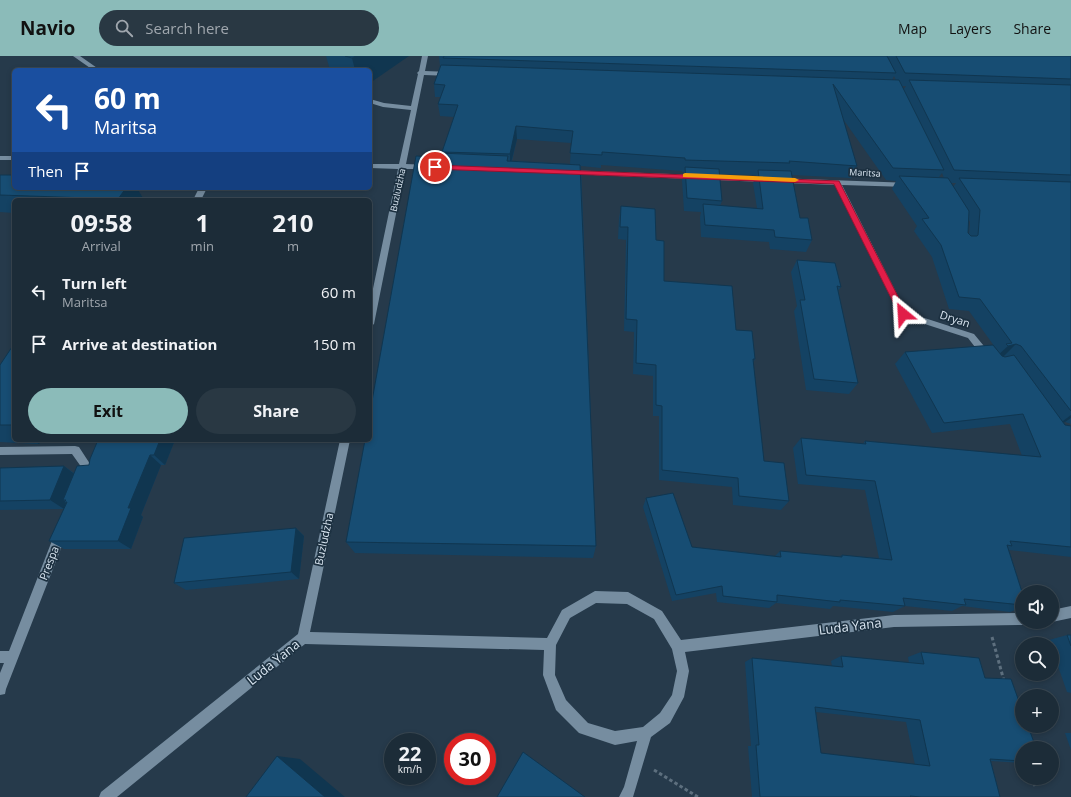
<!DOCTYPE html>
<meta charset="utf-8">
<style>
body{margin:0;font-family:"Open Sans",sans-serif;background:#293843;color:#f1f3f6;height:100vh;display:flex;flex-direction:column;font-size:15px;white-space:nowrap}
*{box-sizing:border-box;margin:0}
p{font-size:13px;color:#a0a7ae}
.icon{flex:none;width:22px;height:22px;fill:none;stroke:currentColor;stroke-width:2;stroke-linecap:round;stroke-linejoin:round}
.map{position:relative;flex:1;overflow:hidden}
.sheet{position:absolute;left:12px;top:142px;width:360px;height:244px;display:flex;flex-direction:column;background:#1c2c38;border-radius:6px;box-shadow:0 2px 6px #0003,0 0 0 1px #3a4853}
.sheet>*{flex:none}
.guide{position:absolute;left:12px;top:12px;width:360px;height:122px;border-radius:6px;box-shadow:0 2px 6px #0003,0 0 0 1px #3a4853;background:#1a4fa0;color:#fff;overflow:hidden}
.controls{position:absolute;left:1015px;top:529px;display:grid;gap:8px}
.controls a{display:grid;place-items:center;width:44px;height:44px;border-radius:50%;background:#1c2c38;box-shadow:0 2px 6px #0003,0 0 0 1px #3a4853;font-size:20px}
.speed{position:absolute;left:384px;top:677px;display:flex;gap:8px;font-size:20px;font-weight:700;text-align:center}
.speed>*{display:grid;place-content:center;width:52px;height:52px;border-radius:50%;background:#1c2c38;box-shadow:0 2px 6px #0003,0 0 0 1px #3a4853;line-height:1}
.speed small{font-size:10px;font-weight:400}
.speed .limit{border:6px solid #d22;background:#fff;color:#111}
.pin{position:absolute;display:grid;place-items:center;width:34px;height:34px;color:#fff;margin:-17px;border:2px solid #fff;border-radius:50%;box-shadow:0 1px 4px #0007}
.me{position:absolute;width:44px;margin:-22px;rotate:333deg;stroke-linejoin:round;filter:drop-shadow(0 0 3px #0008)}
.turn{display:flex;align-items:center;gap:14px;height:84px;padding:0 16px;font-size:18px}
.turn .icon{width:52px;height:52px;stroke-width:2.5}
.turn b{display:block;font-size:28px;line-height:34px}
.then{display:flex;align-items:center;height:38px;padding:0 16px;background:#0003;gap:8px;font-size:15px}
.eta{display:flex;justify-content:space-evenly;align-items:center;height:68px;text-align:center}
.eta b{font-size:24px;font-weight:700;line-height:28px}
.button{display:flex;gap:8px;margin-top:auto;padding:8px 16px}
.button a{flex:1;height:46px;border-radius:24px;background:#8bbbb9;color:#111;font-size:16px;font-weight:700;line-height:46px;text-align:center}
.button a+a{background:#293843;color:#f1f3f6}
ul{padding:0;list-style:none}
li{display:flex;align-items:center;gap:12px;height:52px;padding:0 16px}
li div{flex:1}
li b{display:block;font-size:15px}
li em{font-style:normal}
header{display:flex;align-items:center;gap:24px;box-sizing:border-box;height:56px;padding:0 20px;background:#8bbbb9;color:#111}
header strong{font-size:19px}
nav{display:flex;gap:22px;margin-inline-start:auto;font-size:14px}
.search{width:280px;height:36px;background:#293843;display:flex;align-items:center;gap:10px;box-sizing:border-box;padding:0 14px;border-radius:22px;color:#a0a7ae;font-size:15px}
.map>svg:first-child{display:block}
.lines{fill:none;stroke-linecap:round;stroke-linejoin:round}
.path{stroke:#5d6f7e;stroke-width:3;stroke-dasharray:3.5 2.5;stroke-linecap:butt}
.street{fill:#768da0;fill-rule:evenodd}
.wall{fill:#144263;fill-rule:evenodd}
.shaded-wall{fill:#103650}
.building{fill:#174d73;stroke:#103650;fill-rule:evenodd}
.route{fill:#e11d48;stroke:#92132f}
.slow{fill:#f59e0b}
.labels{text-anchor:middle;stroke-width:3.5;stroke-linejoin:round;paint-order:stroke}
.far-street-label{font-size:9px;fill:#dbe7f2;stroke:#1c3040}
.street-label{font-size:11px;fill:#dbe7f2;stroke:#1c3040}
.near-street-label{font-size:13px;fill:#dbe7f2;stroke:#1c3040}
</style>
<header>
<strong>Navio</strong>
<div class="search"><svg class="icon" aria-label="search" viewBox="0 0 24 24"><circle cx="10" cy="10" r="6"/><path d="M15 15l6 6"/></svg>Search here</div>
<nav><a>Map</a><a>Layers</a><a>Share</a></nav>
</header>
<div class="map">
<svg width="1071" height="741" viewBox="0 0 1071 741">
<rect width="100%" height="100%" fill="#263a4b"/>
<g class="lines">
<g class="path">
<polyline points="992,581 1004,625"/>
<polyline points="654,714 698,741"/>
<polyline points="1032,722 1035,730"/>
</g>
<g class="street">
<polygon points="73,0 80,0 100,14 93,14"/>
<polygon points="422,0 428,0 425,15 450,16 453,18 450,20 424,19 406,108 428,109 432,111 428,113 405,113 374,268 370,271 370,247 398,113 370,112 370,108 399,108 411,54 383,51 370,47 370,43 384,47 411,50 418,18 417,17 419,15"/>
<rect x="0" y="100" width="14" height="4"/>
<polygon points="565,114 911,127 911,131 908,131 842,129 906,256 974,278 993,301 988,305 985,304 968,282 900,260 835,129 568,118 565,118"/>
<polygon points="199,132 207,132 201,144 193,144"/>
<path d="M340,384H350L310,576L547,582L562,554L595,535L628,536L662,555L681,584L894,559L1022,557V566H1027L1022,569L894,571L685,596L689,615L684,641L670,667L651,681L633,741H619L624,731L637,685L615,689L579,677L556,654L543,619L544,594L305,588L117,741H99L101,736L298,578ZM596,547L627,548L654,563L672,593L677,615L672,639L660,657L643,671L615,675L588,667L566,644L555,619L556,589L570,562Z"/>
<polygon points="75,390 79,391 92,411 87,424 83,426 79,424 78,421 82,412 72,398 0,399 0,391"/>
<polygon points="61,472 65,473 67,477 6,633 5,638 0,639 0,617 4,607 0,607 0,595 9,595 55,477 57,473"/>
<polygon points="1071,550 1071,562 1052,566 1052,554"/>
</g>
</g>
<g class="wall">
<polygon points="326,0 409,0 370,14 330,14"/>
<path d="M439,0H1071V368L1065,366H1064L1065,369L1071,370V501L1009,494L1022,536V551L1010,556L962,550L952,555L905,550L893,556L833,550L830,553L776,547L769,552L717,546L716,537L672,545L643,451L646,442L692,491L775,500L780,495L839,501L842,499L879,502L865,434L798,428L793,392L801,382L863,388L865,385L1022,400L1010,368L932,377L895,308L905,296L997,294L969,255L949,253L932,201L914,175L917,170L892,133L896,125L886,124L843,63L857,110L851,122L792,119L800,162L812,184L806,196L770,193L769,186L701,181L700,161L701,156L684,155L682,124L684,116H682V115L601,109V112L581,110L596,490L593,502L355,497L346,486L438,101L442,97V96L454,61L440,60L438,48L441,41H435L434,28L440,10ZM894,20L896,24H892ZM902,30H906L904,33ZM517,83L571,87L570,108L512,105ZM942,117L944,122L939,121ZM719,118L756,119L753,127L757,152L720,150L722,145ZM951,127H956L953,131ZM969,164L970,166L969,179L968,177Z"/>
<polygon points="0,119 143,142 142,144 14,144 14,157 0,156"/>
<polygon points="621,150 656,184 664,225 736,274 755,303 753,307 764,405 789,445 781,454 733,449 732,431 659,424 659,360 653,360 653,320 633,318 634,276 624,275 626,184 618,183 619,163"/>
<polygon points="797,204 841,231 838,235 858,327 849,338 806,334 794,255 797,250 791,216"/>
<polygon points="14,288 14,384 42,384 39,388 0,386 0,309"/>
<polygon points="175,384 165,409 161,409 141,459 143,461 131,493 64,493 49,485 64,453 0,454 0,412 64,410 74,417 89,409"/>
<polygon points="296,472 304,480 299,523 186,534 174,527"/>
<polygon points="1067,579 1071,579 1071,637 1067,636 1052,593 1052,588 1050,588 1049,584"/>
<path d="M921,596L985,622L1022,692V707L991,705L1000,741H752L748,690H751L745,606L752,602L832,610L831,605L841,600L909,607L908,601ZM816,656L906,666L915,709L821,697Z"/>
<polygon points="1065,677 1071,677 1071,694"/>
</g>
<g class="shaded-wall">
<polygon points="356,0 409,0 370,27 370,14 355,14 352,2"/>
<polygon points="516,70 517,83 510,111 510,98"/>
<polygon points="126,132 137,132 143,142 142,144 119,144 118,143"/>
<polygon points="1016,288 1004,300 996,301 1008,290"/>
<polygon points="1071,359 1071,362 1065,366 1059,368"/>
<polygon points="33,384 42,384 39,388"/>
<polygon points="160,384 175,384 165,409 154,399"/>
<polygon points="150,399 161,409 141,459 143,461 131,493 118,485 128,452"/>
<polygon points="64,410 77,420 66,444 63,444 67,446 64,446 66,447 64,453 50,444"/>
<polygon points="296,472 304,480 299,523 291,516"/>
<polygon points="277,700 300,703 345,741 325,741"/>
</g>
<g class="building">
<polygon points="345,0 356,0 352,2"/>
<polygon points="444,0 887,0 896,17 443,2"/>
<polygon points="896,0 1071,0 1071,23 905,17"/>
<polygon points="441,9 899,24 944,114 893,112 833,28 857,110 789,105 790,107 685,104 685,102 602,96 602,99 570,97 573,75 516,70 510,98 442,96 458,49 438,48 445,29 434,28"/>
<polygon points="909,24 1071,29 1071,119 954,114"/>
<polygon points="439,97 508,100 507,105 580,109 596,490 346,486 365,384 370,384 370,356 416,100 438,101"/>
<polygon points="685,111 719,113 722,145 687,142"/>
<polygon points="758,114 791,115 800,162 808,162 812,184 775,181 774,174 705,169 703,148 763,153"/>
<polygon points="0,119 14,119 14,132 126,132 118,143 0,139"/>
<polygon points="899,120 948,122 969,155 968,177 971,180 977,180 978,179 980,154 959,122 1071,126 1071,355 1021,290 1016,288 1008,290 1006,288 1012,287 980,243 959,241 941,189 922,163 929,162"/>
<polygon points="621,150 655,153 656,184 664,185 664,225 732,230 736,274 752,275 755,303 753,303 764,405 784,407 789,445 739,440 738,422 662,414 662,350 656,349 656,309 636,307 637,264 626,263 628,171 620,171"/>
<polygon points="797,204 835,207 841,231 837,230 858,327 814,323 800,244 805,244"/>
<polygon points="14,288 14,367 13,369 0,369 0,309"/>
<polygon points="993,289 1002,300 1005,301 1014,299 1065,369 1071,370 1071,491 1010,485 1012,490 1007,489 1022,536 1022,549 964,543 966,549 903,542 905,550 840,544 840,546 777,539 777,546 723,540 722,530 676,539 646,442 673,437 692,491 781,501 780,495 842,501 842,499 892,504 875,425 806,419 801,382 866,388 865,385 1041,401 1023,358 944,367 905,296"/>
<polygon points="98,384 160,384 154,399 150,399 128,452 131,452 118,485 49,485 67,446 64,446 66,444 63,444 77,410 89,409 90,403"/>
<polygon points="64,410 50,444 0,445 0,412"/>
<polygon points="296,472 291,516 174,527 184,482"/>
<polygon points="1067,579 1071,579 1071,590"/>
<path d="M921,596L979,602L985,622L1011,623L1022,654V670H1028L1036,692H1022V705L990,703L1000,741H921L910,740L911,741H760L756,689H759L752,602L843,611L841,600L924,608ZM815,651L920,664L930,710L821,697Z"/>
<polygon points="523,696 585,741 497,741"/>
<polygon points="277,700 325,741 246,741"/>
</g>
<polygon class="route" points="435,109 839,125 907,258 903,261 900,260 834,128 433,113 433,110"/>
<polygon class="slow" points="685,117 795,122 799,124 795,126 683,121 683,118"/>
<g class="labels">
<g class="far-street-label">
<text transform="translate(865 117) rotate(3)" y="3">Maritsa</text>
<text transform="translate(398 134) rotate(-78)" y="3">Buzludzha</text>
</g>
<g class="street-label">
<text transform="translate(955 263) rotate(18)" y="4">Dryan</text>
<text transform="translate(324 483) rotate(-78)" y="4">Buzludzha</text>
<text transform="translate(49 507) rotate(-69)" y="4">Prespa</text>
</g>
<g class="near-street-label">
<text transform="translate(850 570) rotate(-7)" y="5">Luda Yana</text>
<text transform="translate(273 606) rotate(-39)" y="5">Luda Yana</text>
</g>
</g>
</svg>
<div class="controls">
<a><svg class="icon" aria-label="sound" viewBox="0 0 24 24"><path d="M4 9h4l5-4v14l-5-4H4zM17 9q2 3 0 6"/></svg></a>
<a><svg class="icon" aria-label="search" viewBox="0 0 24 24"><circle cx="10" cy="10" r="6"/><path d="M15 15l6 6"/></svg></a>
<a>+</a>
<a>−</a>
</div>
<div class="speed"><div>22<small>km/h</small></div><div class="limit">30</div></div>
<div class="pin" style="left:435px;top:111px;background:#d93025"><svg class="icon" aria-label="arrive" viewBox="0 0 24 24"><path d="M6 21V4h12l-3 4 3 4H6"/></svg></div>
<svg class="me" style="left:903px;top:258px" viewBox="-20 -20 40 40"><path d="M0-17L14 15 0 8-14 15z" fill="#e11d48" stroke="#fff" stroke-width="4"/></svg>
<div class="guide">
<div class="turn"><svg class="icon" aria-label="left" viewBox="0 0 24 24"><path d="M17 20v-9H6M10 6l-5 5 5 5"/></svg><div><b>60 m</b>Maritsa</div></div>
<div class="then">Then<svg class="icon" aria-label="arrive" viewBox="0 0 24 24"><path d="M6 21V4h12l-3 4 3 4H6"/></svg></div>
</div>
<section class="sheet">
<div class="eta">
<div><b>09:58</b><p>Arrival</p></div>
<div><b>1</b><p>min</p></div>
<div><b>210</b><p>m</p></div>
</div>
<ul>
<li><svg class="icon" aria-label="left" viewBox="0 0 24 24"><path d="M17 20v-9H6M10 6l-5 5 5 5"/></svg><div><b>Turn left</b><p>Maritsa</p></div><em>60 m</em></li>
<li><svg class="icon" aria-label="arrive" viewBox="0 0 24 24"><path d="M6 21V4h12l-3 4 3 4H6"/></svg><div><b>Arrive at destination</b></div><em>150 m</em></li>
</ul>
<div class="button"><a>Exit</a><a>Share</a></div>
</section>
</div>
